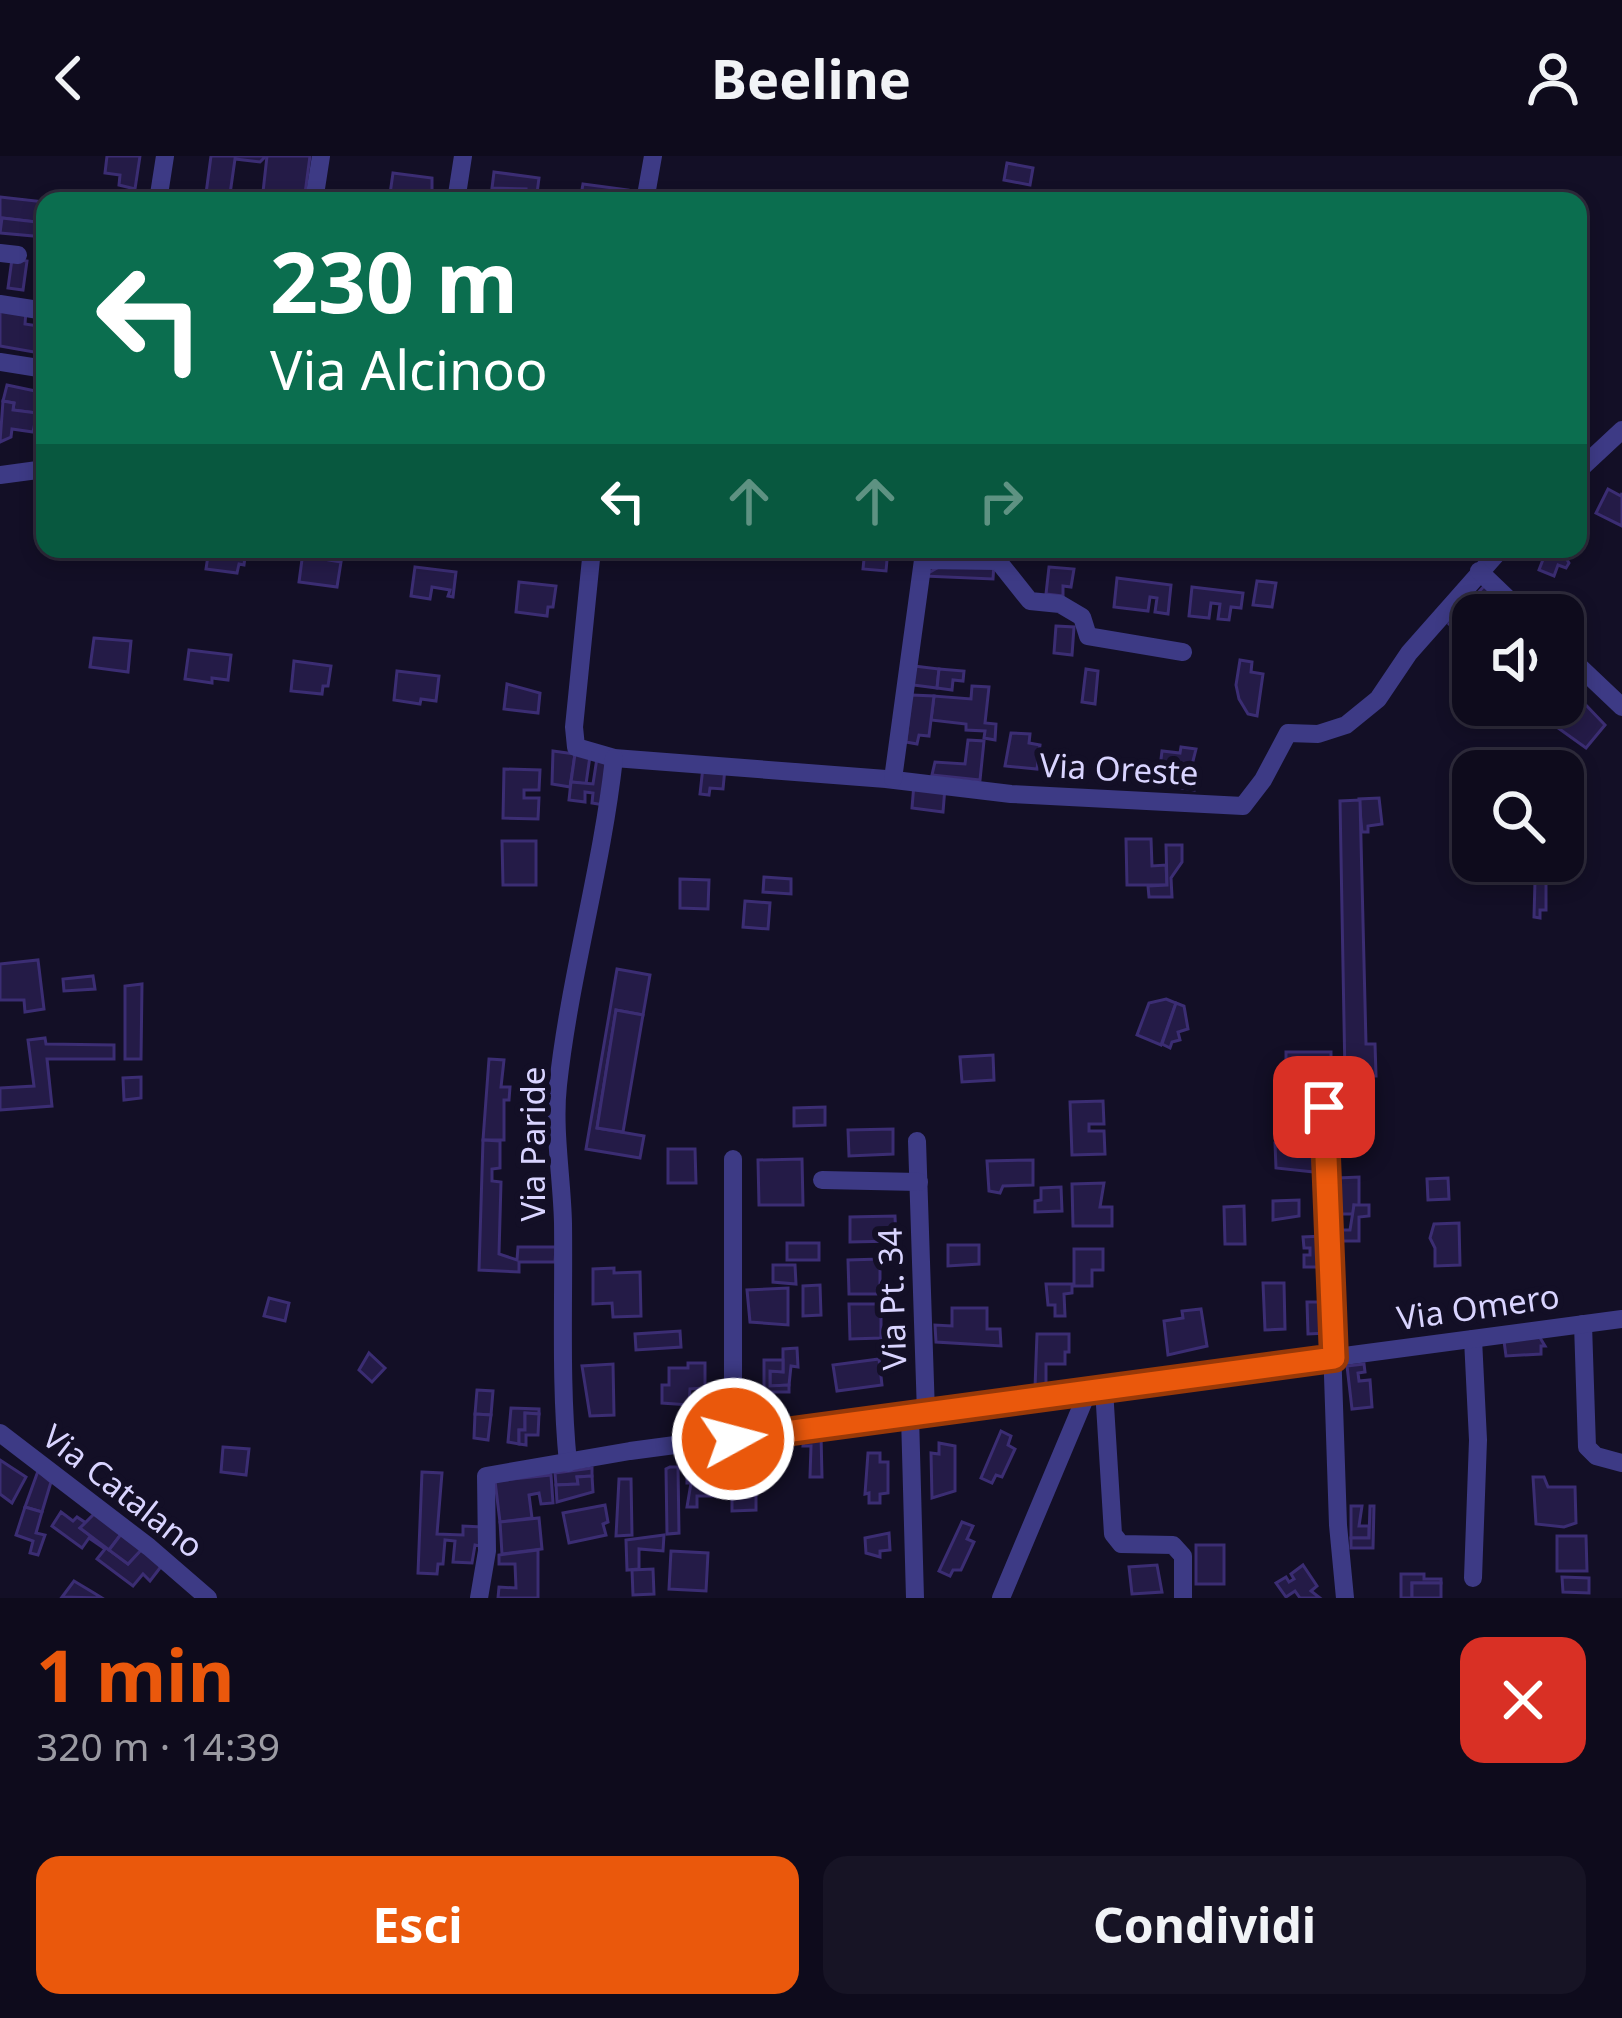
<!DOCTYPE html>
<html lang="it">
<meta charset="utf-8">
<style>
body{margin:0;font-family:"Noto Sans",sans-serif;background:#171425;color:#f1f3f6;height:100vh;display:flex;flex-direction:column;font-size:45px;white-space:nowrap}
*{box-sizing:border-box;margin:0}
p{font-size:39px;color:#9b9ba3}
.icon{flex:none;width:66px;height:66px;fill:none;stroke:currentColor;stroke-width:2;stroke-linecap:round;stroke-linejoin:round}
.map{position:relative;height:1442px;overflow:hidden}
.sheet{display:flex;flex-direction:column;background:#0e0b1c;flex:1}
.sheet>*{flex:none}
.banner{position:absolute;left:36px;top:36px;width:1551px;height:366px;border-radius:24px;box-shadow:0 6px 18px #0003,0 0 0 3px #2e2b3b;background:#0b6e4f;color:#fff;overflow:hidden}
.buttons{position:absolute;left:1452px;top:438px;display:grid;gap:24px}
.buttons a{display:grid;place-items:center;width:132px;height:132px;border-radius:24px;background:#0e0b1c;box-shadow:0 6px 18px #0003,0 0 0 3px #2e2b3b;font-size:60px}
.pin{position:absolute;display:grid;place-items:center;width:102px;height:102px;color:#fff;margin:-51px;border-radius:24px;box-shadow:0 6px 18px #0006}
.me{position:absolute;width:132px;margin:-66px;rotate:83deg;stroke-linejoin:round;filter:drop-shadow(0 0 9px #0008)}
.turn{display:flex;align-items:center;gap:42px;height:252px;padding:0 36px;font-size:54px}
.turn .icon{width:156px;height:156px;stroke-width:2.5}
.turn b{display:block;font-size:84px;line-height:102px}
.lanes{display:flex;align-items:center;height:114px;padding:0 36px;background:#0003;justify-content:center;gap:60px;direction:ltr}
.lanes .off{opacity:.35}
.round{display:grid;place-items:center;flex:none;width:126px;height:126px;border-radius:24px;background:#171425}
.headline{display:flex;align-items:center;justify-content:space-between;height:204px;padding:0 36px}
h1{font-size:72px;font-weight:700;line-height:90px;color:#ea580c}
.primary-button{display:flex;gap:24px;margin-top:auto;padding:24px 36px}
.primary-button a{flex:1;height:138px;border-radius:24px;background:#ea580c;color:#fff;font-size:48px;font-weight:700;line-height:138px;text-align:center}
.primary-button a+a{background:#171425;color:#f1f3f6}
header{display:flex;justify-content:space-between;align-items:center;height:156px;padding:0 36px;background:#0e0b1c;font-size:54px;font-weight:700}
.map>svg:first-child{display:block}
.building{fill:#241b47;stroke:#3b2d73;stroke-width:3}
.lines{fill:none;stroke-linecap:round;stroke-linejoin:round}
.minor{stroke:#3d3a85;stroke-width:18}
.route-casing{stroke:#983908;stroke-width:30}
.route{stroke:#ea580c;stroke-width:21}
.labels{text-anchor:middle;stroke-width:12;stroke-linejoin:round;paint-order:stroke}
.street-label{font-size:33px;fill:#d9d4ff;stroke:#130f26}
</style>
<header><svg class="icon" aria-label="back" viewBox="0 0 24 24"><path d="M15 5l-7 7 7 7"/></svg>Beeline<svg class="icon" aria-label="person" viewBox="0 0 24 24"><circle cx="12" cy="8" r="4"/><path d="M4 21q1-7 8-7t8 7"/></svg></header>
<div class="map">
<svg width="1622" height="1442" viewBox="0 0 1622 1442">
<rect width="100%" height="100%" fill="#130f26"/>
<g class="building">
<polygon points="107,0 140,0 135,33 119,29 120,19 105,17"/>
<polygon points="211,0 266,0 260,6 235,3 229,45 205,45"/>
<polygon points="267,0 310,0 304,45 262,45"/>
<polygon points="1007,7 1033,12 1030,29 1004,24"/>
<polygon points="494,16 539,22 536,45 525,45 526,33 492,32"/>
<polygon points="393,17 432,22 432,45 389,45"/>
<polygon points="583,28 628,34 626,45 589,35 587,45 580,45"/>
<polygon points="0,41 45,46 45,67 2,62 0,76"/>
<polygon points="2,62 45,67 45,81 0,77"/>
<polygon points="12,103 27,105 23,134 8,132"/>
<polygon points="0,152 26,155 25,168 45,171 45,198 0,190"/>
<polygon points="7,229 40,236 37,257 13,254 14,247 3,245"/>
<polygon points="3,245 14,247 13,254 37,257 33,276 12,273 11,281 0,286"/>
<polygon points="1608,333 1621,340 1622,337 1622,370 1596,357"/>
<polygon points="209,393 246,393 244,409 239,408 237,417 206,413"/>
<polygon points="865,393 888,393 886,415 863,413"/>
<polygon points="1547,393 1563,397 1569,407 1566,412 1558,409 1554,420 1539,414"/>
<polygon points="303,396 330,400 329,404 341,406 337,431 299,426"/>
<polygon points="946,407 994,407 993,423 923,420"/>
<polygon points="415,411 456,416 453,441 448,440 450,434 432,431 430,443 411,440"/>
<polygon points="1049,411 1074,413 1071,431 1063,430 1063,440 1046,438"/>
<polygon points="1117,422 1171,429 1168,458 1155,456 1157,442 1150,441 1148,455 1114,451"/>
<polygon points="1257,425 1276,427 1272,451 1253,449"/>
<polygon points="519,426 556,430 553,451 548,451 547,460 516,456"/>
<polygon points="1486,428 1506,446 1493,459 1473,459 1473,481 1468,487 1449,468"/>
<polygon points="1192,431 1243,437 1241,452 1231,451 1229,464 1218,463 1220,448 1211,447 1209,462 1189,460"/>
<polygon points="1056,470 1074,471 1072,499 1054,497"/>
<polygon points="94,482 131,485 128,516 90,511"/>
<polygon points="189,494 231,499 228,524 212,522 212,527 185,523"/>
<polygon points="1240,504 1252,506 1251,516 1263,518 1257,560 1248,558 1239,543 1236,529"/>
<polygon points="294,505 331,510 328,530 323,530 322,538 291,535"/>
<polygon points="914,510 939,513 937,532 913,529"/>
<polygon points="939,513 964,515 963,525 953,524 952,534 937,532"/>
<polygon points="1086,513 1098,515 1095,548 1082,546"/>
<polygon points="397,515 439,520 436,545 421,543 420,548 394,544"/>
<polygon points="1563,525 1605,569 1586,592 1533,554 1537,549 1563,549"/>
<polygon points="507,528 540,537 538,557 504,553"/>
<polygon points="972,530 989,531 985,567 996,568 995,584 984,582 985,575 966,574 966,568 931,564 934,540 971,543"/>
<polygon points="911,539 934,540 929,580 919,579 917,588 906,586"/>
<polygon points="1011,577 1030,578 1029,587 1040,589 1037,613 1005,610"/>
<polygon points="968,584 984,585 980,624 932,619 935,606 965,608"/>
<polygon points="1181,591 1196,593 1189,621 1194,621 1194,634 1158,628 1162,595 1180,597"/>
<polygon points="553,595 575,598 570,631 552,628"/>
<polygon points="575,598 590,600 586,628 571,626"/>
<polygon points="597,602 608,603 604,649 592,647 593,637 585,636 585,646 569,644 571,626 593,628"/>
<polygon points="703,611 725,612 723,633 710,632 709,639 700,638"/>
<polygon points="504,613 540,614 539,634 524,634 524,642 539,642 538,663 503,662"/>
<polygon points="914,628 945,631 943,656 912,652"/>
<polygon points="1379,642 1382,668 1368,670 1368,676 1362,676 1359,643"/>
<polygon points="1360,644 1366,888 1375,888 1376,920 1345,920 1340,645"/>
<polygon points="1126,683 1151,683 1152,710 1166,709 1167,729 1127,729"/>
<polygon points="502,685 536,685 536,729 503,729"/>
<polygon points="1166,689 1182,689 1182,706 1171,722 1172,741 1149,741 1148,730 1167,729"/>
<polygon points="764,721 791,723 791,738 763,736"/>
<polygon points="680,723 709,724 708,753 680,752"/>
<polygon points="1535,725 1546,725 1546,754 1540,754 1540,762 1534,761"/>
<polygon points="745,745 770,747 768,773 743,771"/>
<polygon points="38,804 44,853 25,856 24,844 0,844 0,808"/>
<polygon points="617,813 650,819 643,859 616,854 597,972 644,980 640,1002 586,993"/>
<polygon points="93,820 95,833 64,835 63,823"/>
<polygon points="142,828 141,903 125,903 125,830"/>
<polygon points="1166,843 1176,847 1161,889 1137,879 1149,847"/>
<polygon points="1176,847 1184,850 1188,873 1178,876 1180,884 1172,886 1170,892 1162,888"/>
<polygon points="616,854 643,859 623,976 597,972"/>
<polygon points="45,882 46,888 114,889 114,903 47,903 52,950 0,954 0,932 34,930 28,884"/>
<polygon points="1286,896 1331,896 1331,911 1338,911 1339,927 1331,927 1330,917 1286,916"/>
<polygon points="993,899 994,924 962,926 960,901"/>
<polygon points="489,903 504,904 501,931 510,931 509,944 504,944 504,984 483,984"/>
<polygon points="141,921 141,942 124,944 123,922"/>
<polygon points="1103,945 1104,968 1089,968 1089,975 1104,975 1105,998 1072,999 1070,946"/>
<polygon points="1298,946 1313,946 1310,977 1295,977 1296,985 1310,985 1314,1016 1276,1012 1275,987 1291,987 1291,978 1275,978 1275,951 1298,951"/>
<polygon points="825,951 825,969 794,970 794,952"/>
<polygon points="1340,955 1359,955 1360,981 1340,982"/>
<polygon points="893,973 893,998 849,1000 848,974"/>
<polygon points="483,984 500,985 500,1012 492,1013 492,1025 501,1026 499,1098 517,1104 518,1091 556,1091 555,1106 519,1106 519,1116 479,1114"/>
<polygon points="668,993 695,993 696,1027 668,1027"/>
<polygon points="802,1003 803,1049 759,1049 758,1004"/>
<polygon points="1033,1004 1033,1029 1003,1030 1000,1037 989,1035 987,1005"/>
<polygon points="1359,1021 1359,1050 1354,1049 1354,1058 1339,1058 1338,1022"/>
<polygon points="1448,1022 1449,1043 1428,1044 1427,1023"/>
<polygon points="1104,1027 1100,1051 1112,1051 1112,1070 1073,1070 1072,1028"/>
<polygon points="1061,1031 1062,1055 1035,1056 1035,1045 1041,1044 1041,1032"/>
<polygon points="1299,1044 1299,1060 1273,1064 1273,1045"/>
<polygon points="1354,1049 1369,1049 1369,1060 1359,1061 1359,1085 1339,1085 1339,1074 1350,1074"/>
<polygon points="1244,1050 1245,1088 1225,1088 1224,1051"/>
<polygon points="895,1060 896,1085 850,1086 850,1061"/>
<polygon points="1459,1067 1460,1109 1435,1110 1435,1092 1430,1082 1434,1068"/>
<polygon points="1323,1080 1324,1111 1304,1111 1304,1099 1310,1099 1310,1092 1304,1092 1303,1081"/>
<rect x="787" y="1087" width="32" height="17"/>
<polygon points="948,1089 979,1089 979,1108 948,1110"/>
<polygon points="1074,1093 1103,1093 1103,1114 1092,1114 1092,1130 1074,1130"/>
<polygon points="880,1103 880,1138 849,1138 848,1104"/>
<polygon points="773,1109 795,1109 796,1128 773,1126"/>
<polygon points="614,1112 614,1117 640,1116 641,1160 613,1161 612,1147 593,1148 593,1113"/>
<polygon points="1263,1127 1284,1127 1285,1173 1265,1174"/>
<polygon points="1046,1128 1072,1128 1072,1137 1064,1138 1065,1160 1055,1160 1055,1149 1048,1149"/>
<polygon points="820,1129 821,1159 803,1160 803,1130"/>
<polygon points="788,1132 788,1169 750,1166 747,1134"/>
<polygon points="269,1142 289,1147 285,1165 264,1160"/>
<polygon points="1307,1146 1326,1146 1328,1177 1308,1178"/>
<polygon points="849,1148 881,1148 881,1182 850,1183"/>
<polygon points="952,1152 987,1152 987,1173 1000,1173 1001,1190 936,1186 935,1169 952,1170"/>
<polygon points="1201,1153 1207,1190 1168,1199 1164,1165 1183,1162 1182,1155"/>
<polygon points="680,1175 681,1191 636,1194 635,1178"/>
<polygon points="1037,1178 1069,1178 1069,1196 1065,1196 1065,1208 1046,1208 1046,1231 1035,1232"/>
<polygon points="1539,1180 1545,1190 1541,1190 1541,1198 1506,1200 1504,1185"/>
<polygon points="797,1192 798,1211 791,1210 789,1229 770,1230 770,1215 783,1216 783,1193"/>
<polygon points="369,1197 385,1212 372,1226 359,1214"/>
<polygon points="879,1203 882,1229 837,1235 833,1209"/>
<polygon points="764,1204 783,1204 783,1216 770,1215 770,1230 789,1229 789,1236 764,1236"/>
<polygon points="688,1207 705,1207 705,1232 690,1233 689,1249 662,1247 662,1229 669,1229 669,1212 688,1212"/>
<polygon points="613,1208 614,1259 590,1260 582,1210"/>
<polygon points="1364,1208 1365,1216 1358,1217 1359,1225 1370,1224 1372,1251 1352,1253 1347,1210"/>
<polygon points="477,1234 493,1235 491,1259 475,1258"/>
<polygon points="511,1252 539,1253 539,1258 525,1257 525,1274 519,1274 519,1288 508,1286"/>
<polygon points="525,1257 539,1258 538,1279 526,1279 526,1289 519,1288 519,1274 525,1274"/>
<polygon points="475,1258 491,1259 488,1284 474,1282"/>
<polygon points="1001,1275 1011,1280 1008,1289 1015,1293 1002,1321 996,1319 992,1327 981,1322"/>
<polygon points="821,1279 822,1321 810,1321 811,1290 803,1290 804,1281"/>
<polygon points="939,1287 955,1290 955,1335 932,1342 931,1297 939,1298"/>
<polygon points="223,1291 249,1293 246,1319 221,1316"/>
<polygon points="868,1297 880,1297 880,1306 888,1306 888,1337 880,1338 880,1347 869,1347 869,1337 865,1338"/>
<polygon points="0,1304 26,1321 12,1347 0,1338"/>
<polygon points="670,1311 678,1311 679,1377 667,1378 666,1313"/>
<polygon points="592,1312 592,1320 577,1321 578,1328 556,1329 555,1317"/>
<polygon points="687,1312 715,1313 711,1336 716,1340 697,1340 697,1351 687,1351 691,1327 687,1327"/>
<polygon points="38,1315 51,1326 42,1356 25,1351"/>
<polygon points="422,1316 442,1317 437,1378 463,1379 463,1370 482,1371 480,1390 475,1389 472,1407 453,1406 455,1385 445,1384 443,1408 438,1408 437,1418 418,1417"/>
<polygon points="551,1319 553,1347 541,1348 539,1337 529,1339 532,1362 500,1366 495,1325"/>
<polygon points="592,1320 593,1336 557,1346 556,1329 578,1328 577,1321"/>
<polygon points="1533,1321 1544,1321 1548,1331 1575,1331 1576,1367 1564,1371 1536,1368"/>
<polygon points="619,1323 631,1323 632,1379 616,1380"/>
<polygon points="756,1330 756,1354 732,1355 732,1331"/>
<polygon points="605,1349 608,1366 603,1368 606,1379 569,1387 563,1357"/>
<polygon points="1351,1350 1362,1350 1359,1370 1369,1370 1369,1382 1351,1382"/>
<polygon points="1370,1350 1374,1350 1373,1392 1351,1392 1351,1382 1369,1382"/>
<polygon points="25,1351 42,1356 36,1377 45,1379 38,1399 30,1397 33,1385 16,1379"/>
<polygon points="61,1356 73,1365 77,1361 86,1367 80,1372 128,1408 142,1393 163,1408 150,1425 143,1418 133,1430 97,1403 105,1393 89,1382 82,1392 52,1370"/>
<polygon points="95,1357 122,1377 109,1394 80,1372"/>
<polygon points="539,1362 542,1393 502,1398 500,1366"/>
<polygon points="962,1366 973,1370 967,1383 974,1386 961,1414 953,1414 950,1420 939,1415"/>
<polygon points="122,1377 142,1393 128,1408 109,1394"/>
<polygon points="889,1377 890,1394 880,1395 880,1401 866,1397 865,1382"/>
<polygon points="664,1379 663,1395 639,1393 639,1413 627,1414 626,1384"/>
<polygon points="1557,1380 1586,1380 1587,1415 1557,1415"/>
<rect x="1196" y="1389" width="28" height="39"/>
<polygon points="538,1394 538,1442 498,1442 499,1431 516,1432 515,1408 499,1408 499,1399"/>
<polygon points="671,1395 708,1397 706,1435 669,1433"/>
<polygon points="1157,1409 1162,1436 1132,1438 1129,1411"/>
<polygon points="1303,1409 1317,1430 1311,1435 1320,1442 1300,1442 1295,1435 1286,1441 1276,1427 1286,1421 1289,1426 1294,1423 1291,1418"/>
<polygon points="653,1413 654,1438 633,1439 632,1414"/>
<polygon points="1401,1418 1424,1418 1424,1423 1441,1423 1441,1427 1412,1427 1412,1442 1401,1442"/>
<polygon points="1562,1421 1589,1422 1589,1437 1563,1436"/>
<polygon points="74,1425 94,1437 102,1442 62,1441"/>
<rect x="1412" y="1427" width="29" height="15"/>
</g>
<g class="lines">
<g class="minor">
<polyline points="158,45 165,0"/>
<polyline points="314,45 321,0"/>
<polyline points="456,45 463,0"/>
<polyline points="645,45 653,0"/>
<polyline points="0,97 18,99"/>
<polyline points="0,148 45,155"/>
<polyline points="0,206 45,213"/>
<polyline points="1578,315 1622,274"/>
<polyline points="0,319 45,313"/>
<polyline points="592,393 574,571 576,591 614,602 886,623 1011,638 1243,650 1263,624 1288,577 1318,578 1346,569 1378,543 1409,497 1501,393"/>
<polyline points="1479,415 1525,459"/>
<polyline points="1563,495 1622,551"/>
<polyline points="893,623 923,404 998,405 1030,445 1060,448 1082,461 1088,480 1183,496"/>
<polyline points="1324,951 1338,1369 1345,1442"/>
<polyline points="917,985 926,1257"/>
<polyline points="733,1003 733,1283"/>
<polyline points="822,1024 919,1026"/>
<polyline points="1583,1168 1587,1291 1596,1300 1622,1307"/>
<polyline points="1104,1233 1113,1378 1121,1388 1173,1389 1183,1400 1183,1442"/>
<polyline points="910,1260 915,1442"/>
<polyline points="0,1277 149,1391 208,1442"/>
<path d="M568,1307C560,1227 564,1148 563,1067C562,1022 553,974 558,929C570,819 602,712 614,602"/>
<polyline points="1473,1422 1478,1284 1473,1183"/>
<polyline points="479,1442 487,1395 486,1320 630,1295 1622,1163"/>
<polyline points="1001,1442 1088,1235"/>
</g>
</g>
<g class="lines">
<defs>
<polyline id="route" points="733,1283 1334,1202 1324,951"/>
</defs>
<use href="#route" class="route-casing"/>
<use href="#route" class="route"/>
</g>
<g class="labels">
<g class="street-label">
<text transform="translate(1119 613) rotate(3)" y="12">Via Oreste</text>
<text transform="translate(533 988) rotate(-90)" y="12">Via Paride</text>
<text transform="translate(892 1143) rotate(-92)" y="12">Via Pt. 34</text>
<text transform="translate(1478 1151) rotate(-8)" y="12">Via Omero</text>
<text transform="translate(123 1335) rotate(38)" y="12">Via Catalano</text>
</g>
</g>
</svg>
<div class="buttons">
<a><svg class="icon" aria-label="sound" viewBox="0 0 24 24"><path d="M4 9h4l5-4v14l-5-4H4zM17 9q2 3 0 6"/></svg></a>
<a><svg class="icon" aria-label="search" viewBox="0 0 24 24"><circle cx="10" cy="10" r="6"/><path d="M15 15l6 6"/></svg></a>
</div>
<div class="pin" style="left:1324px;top:951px;background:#d93025"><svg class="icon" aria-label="arrive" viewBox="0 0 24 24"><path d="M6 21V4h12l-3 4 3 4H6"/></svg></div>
<svg class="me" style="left:733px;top:1283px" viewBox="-20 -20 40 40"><circle r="17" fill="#ea580c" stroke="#fff" stroke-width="3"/><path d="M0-11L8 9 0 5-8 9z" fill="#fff"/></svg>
<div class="banner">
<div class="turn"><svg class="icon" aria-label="left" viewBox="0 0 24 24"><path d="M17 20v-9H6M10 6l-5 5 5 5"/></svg><div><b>230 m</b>Via Alcinoo</div></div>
<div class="lanes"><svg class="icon" aria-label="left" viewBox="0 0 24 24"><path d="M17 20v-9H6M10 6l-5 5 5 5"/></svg><svg class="icon off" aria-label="ahead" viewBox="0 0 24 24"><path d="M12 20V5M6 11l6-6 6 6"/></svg><svg class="icon off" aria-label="ahead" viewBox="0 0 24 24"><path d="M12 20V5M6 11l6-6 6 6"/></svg><svg class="icon off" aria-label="right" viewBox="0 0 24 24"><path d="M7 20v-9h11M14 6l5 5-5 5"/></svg></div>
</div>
</div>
<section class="sheet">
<div class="headline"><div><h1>1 min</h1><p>320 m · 14:39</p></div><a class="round" style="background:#d93025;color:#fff"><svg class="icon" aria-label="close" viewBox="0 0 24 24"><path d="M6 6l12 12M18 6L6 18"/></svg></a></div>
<div class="primary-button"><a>Esci</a><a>Condividi</a></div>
</section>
